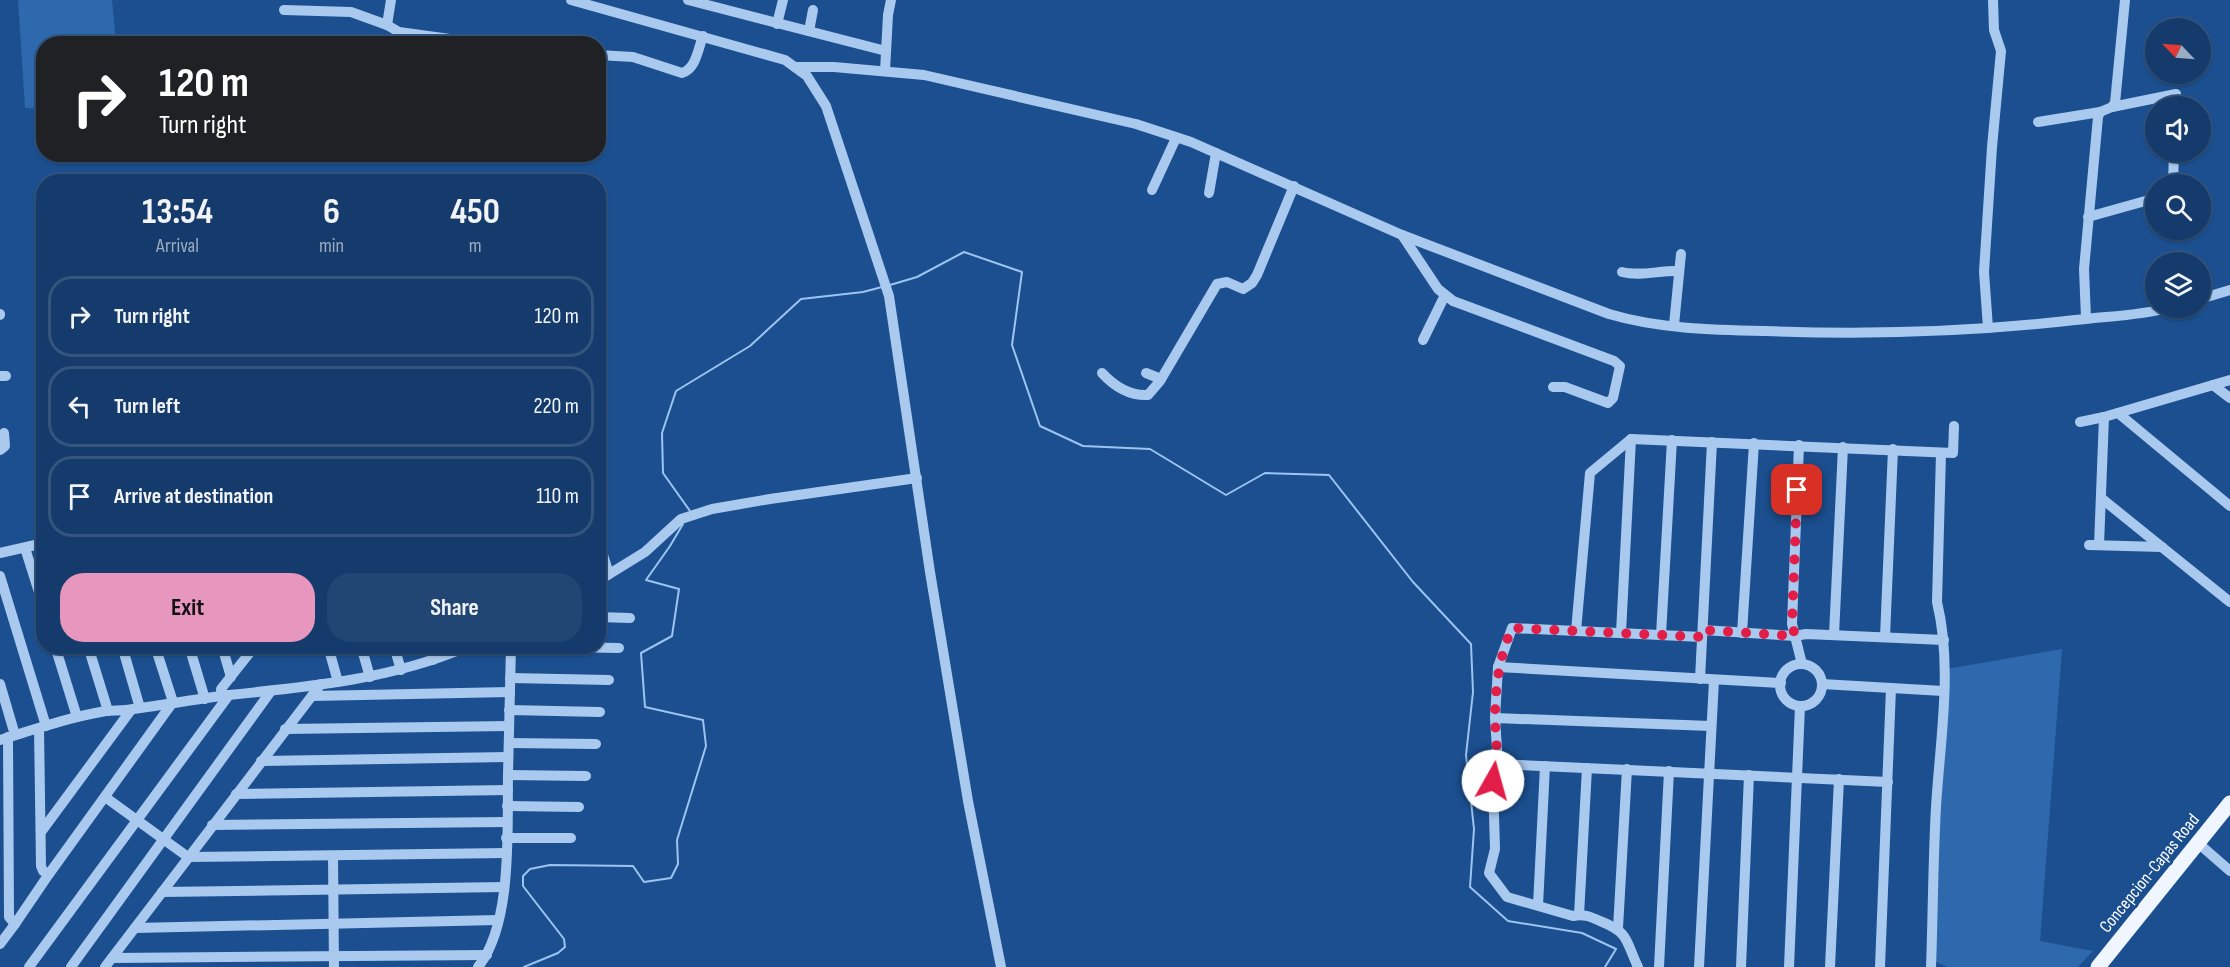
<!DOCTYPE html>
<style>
body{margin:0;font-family:"Sofia Sans Condensed",sans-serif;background:#214673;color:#f1f3f6;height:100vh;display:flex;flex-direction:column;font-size:22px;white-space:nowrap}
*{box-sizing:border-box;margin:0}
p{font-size:20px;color:#9dadc1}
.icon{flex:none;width:33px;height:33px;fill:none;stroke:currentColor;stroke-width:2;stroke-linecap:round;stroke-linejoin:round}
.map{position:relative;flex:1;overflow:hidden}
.side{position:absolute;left:36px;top:174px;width:570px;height:480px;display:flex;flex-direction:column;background:#143b6b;border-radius:24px;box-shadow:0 2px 4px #0004,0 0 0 2px #33557e}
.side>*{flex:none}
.hud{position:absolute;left:36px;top:36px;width:570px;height:126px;border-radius:24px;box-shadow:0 2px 4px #0004,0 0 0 2px #33557e;background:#202124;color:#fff;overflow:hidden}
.needle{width:39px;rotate:295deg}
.fabs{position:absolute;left:2145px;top:18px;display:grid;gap:12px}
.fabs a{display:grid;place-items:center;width:66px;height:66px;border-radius:50%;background:#143b6b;box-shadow:0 2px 4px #0004,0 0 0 2px #33557e;font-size:30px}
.pin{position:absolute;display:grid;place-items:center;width:51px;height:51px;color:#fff;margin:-26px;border-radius:12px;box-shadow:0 3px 9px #0006}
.me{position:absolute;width:66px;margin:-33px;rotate:7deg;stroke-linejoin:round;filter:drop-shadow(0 0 4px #0008)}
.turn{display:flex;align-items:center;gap:21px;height:126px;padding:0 24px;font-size:27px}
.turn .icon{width:78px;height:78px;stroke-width:2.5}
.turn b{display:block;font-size:42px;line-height:51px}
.eta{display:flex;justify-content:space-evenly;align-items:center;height:102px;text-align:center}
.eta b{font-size:36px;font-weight:700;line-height:42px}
.primary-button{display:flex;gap:12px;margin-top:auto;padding:12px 24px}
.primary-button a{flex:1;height:69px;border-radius:24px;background:#e797bd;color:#111;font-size:24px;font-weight:700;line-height:69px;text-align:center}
.primary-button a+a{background:#214673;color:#f1f3f6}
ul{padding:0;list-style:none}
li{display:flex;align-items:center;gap:18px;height:81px;margin:0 12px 9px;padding:0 12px;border:3px solid #33557e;border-radius:24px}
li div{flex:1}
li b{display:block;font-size:22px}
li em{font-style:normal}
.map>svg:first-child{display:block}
.green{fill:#2e69ad}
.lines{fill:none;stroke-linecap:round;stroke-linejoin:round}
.stream{stroke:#9cc4f0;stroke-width:2}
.minor{stroke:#a9c9ee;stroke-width:10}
.major{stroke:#f0f6ff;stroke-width:15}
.route{stroke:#e11d48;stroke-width:10;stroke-dasharray:0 18}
.labels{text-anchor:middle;stroke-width:6;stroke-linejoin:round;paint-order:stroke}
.street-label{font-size:18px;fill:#fff;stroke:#1b4f8f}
</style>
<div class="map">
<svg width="2230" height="967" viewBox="0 0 2230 967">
<rect width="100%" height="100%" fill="#1b4f8f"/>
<g class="green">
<polygon points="18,0 112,0 116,43 44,44 43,109 25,108"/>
<polygon points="2062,649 2040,941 2093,951 2078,967 1947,967 1928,958 1947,669"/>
</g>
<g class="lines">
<g class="stream">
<polyline points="890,285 917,277 964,252 1022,272 1012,345 1040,426 1083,446 1150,449 1226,495 1265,473 1329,475 1413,582 1471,644 1473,692 1466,755 1474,829 1470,887 1508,921 1582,933 1616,949 1605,967"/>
<polyline points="690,511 663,473 662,433 676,391 750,346 801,299 863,292 882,287"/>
<polyline points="524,967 558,953 565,947 564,939 523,886 523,876 530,869 550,865 633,866 644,882 671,878 678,864 677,840 706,746 703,720 645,707 641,653 672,636 679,589 646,580 670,546 683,524"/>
</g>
<g class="minor">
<polyline points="391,0 387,25 399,32 486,44"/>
<polyline points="571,0 785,60 807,76 826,106 889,296 930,572 968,801 1001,967"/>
<polyline points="688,0 886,51"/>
<polyline points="284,10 351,12 387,25"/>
<polyline points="777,24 783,0"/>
<polyline points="809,31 813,10"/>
<path d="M598,55L633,57L682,73C696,69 698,49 703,36"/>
<path d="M795,67H834L924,75L1136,124L1191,142L1402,235L1609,314C1659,329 1715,330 1766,331C1869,335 1973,332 2075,320C2107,316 2138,316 2169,308"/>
<polyline points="885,71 888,15 891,0"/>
<polyline points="2112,107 2176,94 2176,106"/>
<polyline points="2038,122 2100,112"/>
<polyline points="2173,184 2174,152"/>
<polyline points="1152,190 1176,138"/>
<polyline points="1209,193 1216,153"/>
<polyline points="2088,217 2156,198"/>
<polyline points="1402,235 1438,289 1453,301 1614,361 1620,366 1613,398 1608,403 1565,387 1553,387"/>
<path d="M1622,272C1641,277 1660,270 1679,271"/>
<polyline points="2200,299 2230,290"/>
<polyline points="0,315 0,314"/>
<polyline points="2086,318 2084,269 2098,117 2100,112 2112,107 2115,103 2125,0"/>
<polyline points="1674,325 1681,254"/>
<polyline points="1988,328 1984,272 1992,147 2001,51 1994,30 1993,0"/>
<polyline points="1423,340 1445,295"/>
<path d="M1102,373C1114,386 1129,396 1148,395L1160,381L1217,284L1227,282L1243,289L1252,283L1257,275L1294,186"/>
<polyline points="1146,373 1161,379"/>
<polyline points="0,376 6,376"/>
<polyline points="2213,385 2230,398"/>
<polyline points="2118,413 2230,506"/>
<polyline points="2080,422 2104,417 2230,380"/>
<polyline points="1799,445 1792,624 1802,664"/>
<polyline points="0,450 5,446 4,433"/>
<polyline points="2101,498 2230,602"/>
<polyline points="598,539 609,574"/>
<polyline points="2089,545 2162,547"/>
<polyline points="2099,545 2104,417"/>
<polyline points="25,548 44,608"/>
<polyline points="0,553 44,543"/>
<polyline points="0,576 46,726"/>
<polyline points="598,581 645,552 681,519 712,509 770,499 917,478"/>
<polyline points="598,617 630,618"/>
<polyline points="1703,630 1795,636 1806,634 1944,640"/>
<polyline points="1576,631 1590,473 1631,439 1953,453 1954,426"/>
<polyline points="1621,633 1631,439"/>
<polyline points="1742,633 1754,443"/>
<polyline points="1661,635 1672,440"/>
<polyline points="1834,635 1843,447"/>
<polyline points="1885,637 1893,449"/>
<polyline points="55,646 77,717"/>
<polyline points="88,646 108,711"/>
<polyline points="122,646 140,708"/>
<polyline points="189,646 205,699"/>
<polyline points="222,646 231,677"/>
<polyline points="328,646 338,682"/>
<polyline points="361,646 370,677"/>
<polyline points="394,646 401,670"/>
<polyline points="429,646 433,660"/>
<circle cx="1801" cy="685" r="21"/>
<polyline points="1498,667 1781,683"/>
<polyline points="510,678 609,680"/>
<polyline points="1700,679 1712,442"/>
<polyline points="0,684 15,735"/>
<polyline points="1822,684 1943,691"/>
<polyline points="222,696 221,689 255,646"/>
<polyline points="312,696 510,692"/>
<polyline points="509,710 600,712"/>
<polyline points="1495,718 1711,726"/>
<polyline points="39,728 41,866 43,871 49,874 173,702 155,646"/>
<polyline points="285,729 509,726"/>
<polyline points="8,737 9,917 15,924 49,874"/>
<path d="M0,740C35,729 70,717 106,711C115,710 124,711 133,709C165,705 196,699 228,695C310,687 393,679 469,646"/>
<polyline points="509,743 596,744"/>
<polyline points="261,761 508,757"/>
<polyline points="1498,764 1888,782"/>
<polyline points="508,775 586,776"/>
<polyline points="236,794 508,790"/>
<polyline points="105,797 188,857 506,853"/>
<polyline points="507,806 579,807"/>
<polyline points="212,825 507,822"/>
<polyline points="41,832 131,710"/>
<polyline points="506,838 571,838"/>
<polyline points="2198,843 2230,871"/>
<polyline points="333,856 334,967"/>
<polyline points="162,892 504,887"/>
<polyline points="1538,905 1545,766"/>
<polyline points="1579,915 1587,768"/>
<polyline points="135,928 498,920"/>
<polyline points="1618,928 1627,769"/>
<polyline points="0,944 15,924"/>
<polyline points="112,958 487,955"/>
<polyline points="29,967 229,695"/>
<polyline points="71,967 271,691"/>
<polyline points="105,967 321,684"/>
<path d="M478,967C513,924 507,829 508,775C509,732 510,689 511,646L619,648"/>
<path d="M1638,967C1625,940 1630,933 1600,921C1589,916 1584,914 1573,916L1507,897L1489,873L1495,849L1493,781L1498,764L1495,718L1498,667L1512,628L1702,637"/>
<polyline points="1659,967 1669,771"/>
<polyline points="1699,967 1714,680"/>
<polyline points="1741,967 1749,775"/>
<polyline points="1789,967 1800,706"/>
<polyline points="1830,967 1839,779"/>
<polyline points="1880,967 1891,688"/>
<path d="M1931,967C1933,914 1933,860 1936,807C1940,740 1953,668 1937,602L1941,453"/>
</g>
<polyline class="major" points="2098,967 2230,803"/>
</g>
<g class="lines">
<path class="route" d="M1493,781C1499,760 1496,741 1495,720C1495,688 1499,657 1512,628L1702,637L1703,630L1795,636L1792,624L1797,490"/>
</g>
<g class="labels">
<g class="street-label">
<text transform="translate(2149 873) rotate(-51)" y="6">Concepcion-Capas Road</text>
</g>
</g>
</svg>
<div class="fabs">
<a><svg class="needle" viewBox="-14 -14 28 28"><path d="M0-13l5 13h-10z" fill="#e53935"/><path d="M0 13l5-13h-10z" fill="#9dadc1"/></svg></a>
<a><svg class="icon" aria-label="sound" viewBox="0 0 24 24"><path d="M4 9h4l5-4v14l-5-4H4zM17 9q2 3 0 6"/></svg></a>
<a><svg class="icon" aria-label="search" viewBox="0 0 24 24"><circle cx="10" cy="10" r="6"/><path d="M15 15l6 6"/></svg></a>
<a><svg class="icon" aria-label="layers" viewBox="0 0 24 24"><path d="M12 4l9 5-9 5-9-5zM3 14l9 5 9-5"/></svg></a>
</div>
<div class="pin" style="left:1797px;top:490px;background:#d93025"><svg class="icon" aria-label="arrive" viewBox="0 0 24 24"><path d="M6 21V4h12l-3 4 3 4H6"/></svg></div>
<svg class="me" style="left:1493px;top:781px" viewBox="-20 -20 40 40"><circle r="19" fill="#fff"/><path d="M0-13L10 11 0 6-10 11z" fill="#e11d48"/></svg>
<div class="hud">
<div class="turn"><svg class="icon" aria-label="right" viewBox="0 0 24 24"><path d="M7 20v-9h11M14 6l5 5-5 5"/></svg><div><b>120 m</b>Turn right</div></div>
</div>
<section class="side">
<div class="eta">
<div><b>13:54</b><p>Arrival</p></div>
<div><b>6</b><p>min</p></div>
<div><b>450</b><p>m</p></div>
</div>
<ul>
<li><svg class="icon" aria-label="right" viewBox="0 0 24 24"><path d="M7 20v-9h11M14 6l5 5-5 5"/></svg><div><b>Turn right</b></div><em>120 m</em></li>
<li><svg class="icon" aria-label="left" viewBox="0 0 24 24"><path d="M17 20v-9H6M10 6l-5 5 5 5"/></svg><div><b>Turn left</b></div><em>220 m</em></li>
<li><svg class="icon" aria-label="arrive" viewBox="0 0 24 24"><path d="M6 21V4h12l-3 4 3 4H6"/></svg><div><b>Arrive at destination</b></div><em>110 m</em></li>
</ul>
<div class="primary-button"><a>Exit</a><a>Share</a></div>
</section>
</div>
